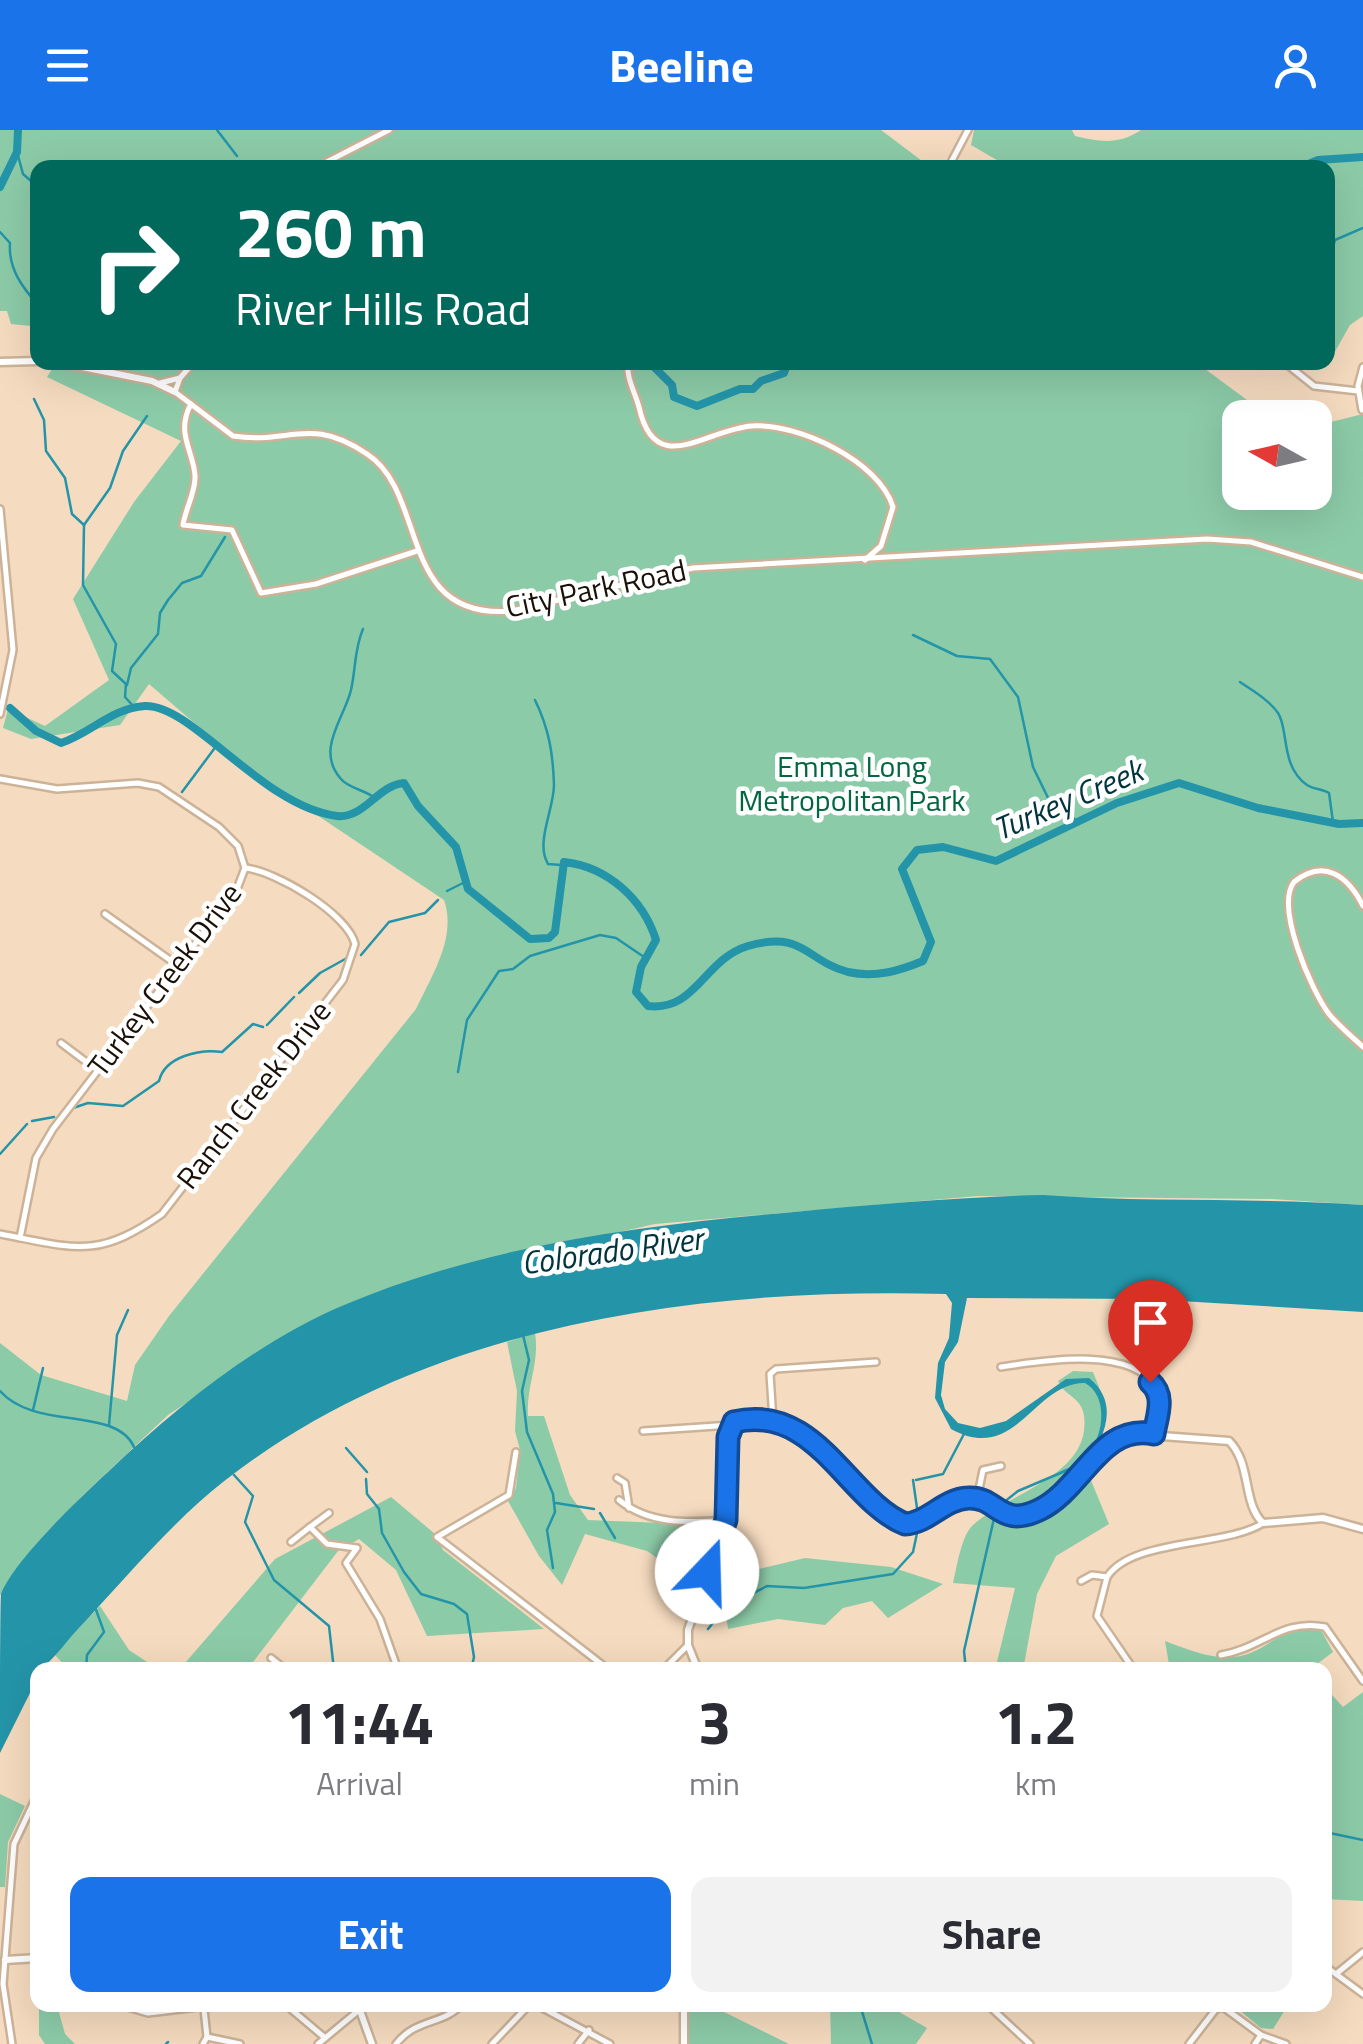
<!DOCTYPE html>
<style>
body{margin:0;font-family:"Titillium Web",sans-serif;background:#f2f2f3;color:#2b2b33;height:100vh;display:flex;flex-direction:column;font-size:38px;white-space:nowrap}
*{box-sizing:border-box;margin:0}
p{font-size:32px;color:#7c7c81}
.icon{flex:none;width:55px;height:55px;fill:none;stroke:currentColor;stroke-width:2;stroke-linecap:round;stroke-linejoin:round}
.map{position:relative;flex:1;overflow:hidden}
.drawer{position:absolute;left:30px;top:1532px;width:1302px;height:350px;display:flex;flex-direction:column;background:#fff;border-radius:20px;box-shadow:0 10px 40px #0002}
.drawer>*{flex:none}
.guide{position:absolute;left:30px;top:30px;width:1305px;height:210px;border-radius:20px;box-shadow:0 10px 40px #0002;background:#00695c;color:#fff;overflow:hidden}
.needle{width:65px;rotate:278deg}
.fabs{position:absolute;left:1222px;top:270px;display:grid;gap:20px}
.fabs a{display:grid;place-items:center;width:110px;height:110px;border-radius:20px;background:#fff;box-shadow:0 10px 40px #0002;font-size:50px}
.pin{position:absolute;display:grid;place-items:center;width:85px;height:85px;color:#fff;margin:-102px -42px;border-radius:50% 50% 50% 0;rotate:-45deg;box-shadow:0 0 10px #0007}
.pin .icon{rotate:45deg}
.me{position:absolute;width:110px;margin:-55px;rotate:21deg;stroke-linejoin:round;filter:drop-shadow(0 0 8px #0008)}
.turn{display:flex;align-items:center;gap:35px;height:210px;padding:0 40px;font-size:45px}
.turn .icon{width:130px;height:130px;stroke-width:2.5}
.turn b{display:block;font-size:70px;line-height:85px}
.eta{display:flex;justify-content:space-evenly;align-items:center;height:170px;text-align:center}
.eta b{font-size:60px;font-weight:700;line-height:70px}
.cta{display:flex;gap:20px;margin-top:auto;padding:20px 40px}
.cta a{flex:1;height:115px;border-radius:20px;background:#1a73e8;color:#fff;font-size:40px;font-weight:700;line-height:115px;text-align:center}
.cta a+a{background:#f2f2f3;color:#2b2b33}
header{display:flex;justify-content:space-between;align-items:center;height:130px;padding:0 40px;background:#1a73e8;color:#fff;font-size:45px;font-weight:700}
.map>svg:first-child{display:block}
.green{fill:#8ccba8}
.water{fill:#2495a9}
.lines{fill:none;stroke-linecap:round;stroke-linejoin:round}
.stream{stroke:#2495a9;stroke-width:2.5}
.river{stroke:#2495a9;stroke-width:8}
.minor-casing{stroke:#ccb398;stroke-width:10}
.tertiary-casing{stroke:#ccb398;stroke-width:11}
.minor{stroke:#fff;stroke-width:5}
.tertiary{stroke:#fff;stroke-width:6}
.route-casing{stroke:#114b97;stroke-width:25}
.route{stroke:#1a73e8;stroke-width:18}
.labels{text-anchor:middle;stroke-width:9;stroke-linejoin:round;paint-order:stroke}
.street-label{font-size:30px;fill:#191007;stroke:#fff}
.park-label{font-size:30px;fill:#006740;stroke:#fff}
.water-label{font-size:32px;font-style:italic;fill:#01343d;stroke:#fff}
</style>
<header><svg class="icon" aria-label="menu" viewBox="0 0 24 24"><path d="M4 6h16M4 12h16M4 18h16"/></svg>Beeline<svg class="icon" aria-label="person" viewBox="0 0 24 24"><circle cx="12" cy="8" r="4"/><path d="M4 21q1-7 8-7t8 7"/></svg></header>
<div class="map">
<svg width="1363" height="1914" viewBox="0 0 1363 1914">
<rect width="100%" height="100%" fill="#f5dbbf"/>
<g class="green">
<polygon points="0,0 881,0 930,37 38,38 37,204 31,196 11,194 7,181 0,181"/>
<path d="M974,0H1072L1075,6C1100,12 1119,15 1141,0H1363V186L1350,195L1333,225L1328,222V38L1009,37L971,15Z"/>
<path d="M56,233H1197L1270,287L1240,288V362H1315V288L1283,287L1288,278L1331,292L1363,284V1075L1272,1069L978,1066L655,1094L424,1146L342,1176L299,1199L168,1285L82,1366L0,1465V1213L41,1245L127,1271L135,1235L169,1186L416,879C432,845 457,807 444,770L248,639L149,554L120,595L31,609L3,598L8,579L45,596L109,550L73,469L134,372L181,311L47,247Z"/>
<path d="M535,1203C540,1233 526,1256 528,1286H544L570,1365L588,1390L713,1395L708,1415L713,1419L691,1452L647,1421L585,1404L562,1455L539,1426L508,1371L516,1358L520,1320L515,1301L517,1261L507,1212Z"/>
<path d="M1073,1241L1093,1242L1105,1272L1090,1348L1109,1394L1056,1426L1037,1464L1023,1540H995L1015,1458L953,1453C957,1437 961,1406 973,1395C1007,1363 1092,1346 1084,1286C1082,1267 1064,1266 1058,1251Z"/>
<polygon points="391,1367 435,1404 443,1420 544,1499 427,1506 396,1440 359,1409 338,1421 247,1540 179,1540 275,1429"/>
<polygon points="805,1428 891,1437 943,1454 888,1488 872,1471 843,1478 825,1495 778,1489 728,1499 725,1479 736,1463 755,1459 759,1439"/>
<polygon points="100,1476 129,1520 159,1540 69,1540 54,1524"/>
<path d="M1298,1499L1321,1500L1333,1522L1309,1540H1170L1165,1511C1197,1523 1228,1537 1261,1518C1274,1510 1282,1504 1298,1499Z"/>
<polygon points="1325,1557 1343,1577 1363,1562 1363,1771 1325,1769"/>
<polygon points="0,1664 25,1676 8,1712 5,1757 0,1757"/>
<polygon points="39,1875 57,1875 65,1904 75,1914 45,1914 39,1905"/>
<polygon points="687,1875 710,1875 789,1914 687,1914"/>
<polygon points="830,1875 887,1875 927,1898 916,1914 831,1914"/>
<polygon points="1233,1875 1280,1875 1285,1880 1273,1899 1261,1898"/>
</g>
<path class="water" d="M1043,1065C1150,1073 1256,1067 1363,1075V1182L1147,1169L967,1168L958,1212L945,1232L941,1265L945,1279L958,1293L980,1298L1006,1291L1066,1249L1089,1248C1121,1274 1104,1309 1084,1336L1058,1343C1064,1339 1074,1337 1080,1332C1102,1316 1112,1268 1085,1253C1034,1252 1016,1335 951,1299L935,1268L938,1233L949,1208L952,1173L946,1164C698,1157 424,1194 223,1352C173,1391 123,1451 79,1498C67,1510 51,1534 38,1540L37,1549L0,1623C0,1595 0,1483 1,1464C14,1430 82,1366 110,1340C179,1275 257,1212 344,1175C487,1115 641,1095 794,1082C877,1074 960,1067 1043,1065Z"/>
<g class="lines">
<g class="stream">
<polyline points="217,0 237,26"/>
<polyline points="17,22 23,44 38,57"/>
<path d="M0,102L10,113C8,139 23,158 38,175"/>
<polyline points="1328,134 1335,110 1363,98"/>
<polyline points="34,269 44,290 46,321 65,348 72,384 84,395 83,455 116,514 112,541 126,554 125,567 135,578"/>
<polyline points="84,395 110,358 123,321 147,286"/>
<path d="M363,499C354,520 356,538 351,560C344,589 315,620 341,649C348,658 365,660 375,668"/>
<polyline points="913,505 957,526 990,529 1018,567 1033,637 1051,674 1079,692"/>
<path d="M1240,552C1253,561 1269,570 1278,583C1289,599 1280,636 1307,655C1313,659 1322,659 1329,663L1333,692"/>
<polyline points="127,555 131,538 158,504 160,483 168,470 182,453 201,446 225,407"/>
<path d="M535,570C549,599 553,623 554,655C554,679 535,713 548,734L561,735"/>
<polyline points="182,662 217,615"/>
<polyline points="447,761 465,752"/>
<polyline points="361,825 389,792 425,783 438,770"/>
<polyline points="299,863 320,843 347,828"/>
<polyline points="267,895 294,867"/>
<polyline points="458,942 467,890 499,841 513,839 530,826 600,805 616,808 647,829"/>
<path d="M73,978L88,973L123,976L159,951C165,926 200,919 222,922L253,894L263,897"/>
<polyline points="32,991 54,987"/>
<polyline points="0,1024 27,994"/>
<polyline points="523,1205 529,1230 522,1261 527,1302 553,1364 555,1382 547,1400 553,1438"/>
<path d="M0,1261C35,1301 116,1276 134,1317"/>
<polyline points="33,1280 43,1238"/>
<polyline points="109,1295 117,1205 128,1180"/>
<polyline points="346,1318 367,1342"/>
<polyline points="234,1345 253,1366 245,1392 274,1450 329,1496 334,1540"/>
<polyline points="366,1349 367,1364 379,1379 382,1403 404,1442 421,1464 454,1474 467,1484 474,1527 471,1540"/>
<polyline points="913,1350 918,1385"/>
<polyline points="916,1350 943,1344 965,1302"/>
<polyline points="556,1373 594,1379"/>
<polyline points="998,1377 1018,1361 1070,1339"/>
<polyline points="600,1383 615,1408"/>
<polyline points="708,1499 725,1478 767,1456 804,1458 893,1444 913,1422 919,1394"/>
<polyline points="86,1540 87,1525 104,1502 95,1477"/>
<polyline points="966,1540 964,1521 995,1384"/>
<polyline points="1325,1702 1363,1710"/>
<polyline points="860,1875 872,1914"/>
<polyline points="166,1914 168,1912"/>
</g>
<g class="river">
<polyline points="1299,38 1318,30 1363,27"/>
<polyline points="0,57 17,22 18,0"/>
<polyline points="639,232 653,236 672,255 674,267 697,276 740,259 753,259 761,251 784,243 788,232"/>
<path d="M10,578L36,601L61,613C91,603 112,578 145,576C192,574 263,677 337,686C364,689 378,655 404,653L418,676L456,717L468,759L530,809L549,808L555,802L564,732C608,737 643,769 656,810L641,837L636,862L648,876C696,882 704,829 748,816C804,800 806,831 848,842C875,848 899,841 923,831L931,812L902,739L917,720L943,717L996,731L1117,673L1179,653L1258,678L1339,694L1363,693"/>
</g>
<defs>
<g id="minor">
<polyline points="315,38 389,0"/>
<polyline points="948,38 968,0"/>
<path d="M628,232C626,248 635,262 639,277C655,350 706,299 752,296C798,293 879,331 893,377L881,416L865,430"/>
<polyline points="694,232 707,232"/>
<polyline points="1284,232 1314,256 1358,261"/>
<path d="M180,248L175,262L233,306C290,315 309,285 367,324C429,364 396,491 512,481L693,438L1207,409L1251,412L1363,447"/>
<polyline points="160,253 180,248 194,232"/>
<path d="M191,274C175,303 194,322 195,346C196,361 185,380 183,395L232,400L261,463L316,454L417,421"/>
<polyline points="1362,280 1358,256 1363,237"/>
<polyline points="0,379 13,520 0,584"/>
<polyline points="0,649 57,659 138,653 159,657 219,697 238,716 245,738 237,759 53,999 36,1028 20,1108"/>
<path d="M1363,776C1348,746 1324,728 1294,752C1275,777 1311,860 1329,884C1339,896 1351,906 1363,917"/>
<polyline points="105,784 177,835"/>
<polyline points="61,913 97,940"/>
<path d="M0,1104C75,1118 96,1130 162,1084L343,850L355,814C348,784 276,741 245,738"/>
<path d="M1001,1237C1041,1231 1131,1215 1157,1258C1164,1271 1156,1291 1154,1304"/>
<polyline points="773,1291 770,1244 776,1239 876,1232"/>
<polyline points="643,1301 731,1295"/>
<polyline points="516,1322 509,1365 437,1407 609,1540"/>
<polyline points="617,1348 625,1353 629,1378"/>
<polyline points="977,1369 983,1340 1001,1336"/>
<path d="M619,1370C650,1395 689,1393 726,1390"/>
<polyline points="329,1383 310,1397 327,1414 357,1418 346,1433 380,1489 398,1540"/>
<polyline points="291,1412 310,1397"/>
<polyline points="1107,1447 1097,1486 1134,1540"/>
<path d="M1081,1451L1092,1445L1107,1447C1132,1408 1227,1417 1263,1393"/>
<path d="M1221,1525C1260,1519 1283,1488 1325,1497L1363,1551"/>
<polyline points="271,1528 286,1540"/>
<polyline points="663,1540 688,1515"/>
<polyline points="1325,1836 1363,1864"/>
<polyline points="1336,1844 1363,1822"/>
<polyline points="121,1875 148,1883 215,1875"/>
<polyline points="286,1875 324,1907"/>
<polyline points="537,1875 610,1914"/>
<polyline points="988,1875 1030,1914"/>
<polyline points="207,1907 240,1914"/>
<polyline points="12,1914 3,1854 14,1714 38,1663"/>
<polyline points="203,1914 207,1907 204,1879"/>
<polyline points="318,1914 359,1880"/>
<path d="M396,1914C416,1888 443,1895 461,1875"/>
<polyline points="492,1914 529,1875"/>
<polyline points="578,1914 589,1900"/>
<polyline points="1189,1914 1216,1879 1223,1877 1261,1905 1286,1914"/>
<polyline points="1255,1914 1261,1905"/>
</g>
<g id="tertiary">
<polyline points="0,232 38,231"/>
<polyline points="57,232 152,251 175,262"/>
<polyline points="1017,1385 1059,1363"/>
<path d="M698,1540L688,1515V1500L726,1390L728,1307L731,1295C749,1284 776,1289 794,1300L905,1393L967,1368L982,1371L1006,1386L1029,1384L1051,1373L1121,1303L1229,1311C1252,1334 1242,1373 1263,1393L1323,1388L1363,1399"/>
<polyline points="5,1830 38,1828"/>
<polyline points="358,1875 372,1914"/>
<polyline points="684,1875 684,1914"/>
</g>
</defs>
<use href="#minor" class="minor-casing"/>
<use href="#tertiary" class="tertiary-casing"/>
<use href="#minor" class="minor"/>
<use href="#tertiary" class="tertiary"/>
</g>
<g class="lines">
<defs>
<path id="route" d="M707,1442L726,1390L728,1307L734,1292C816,1272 848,1371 905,1394C928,1393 944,1369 968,1368C998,1366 999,1399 1039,1380C1083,1359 1100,1293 1154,1304C1157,1286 1166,1266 1150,1252"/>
</defs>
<use href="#route" class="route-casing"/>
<use href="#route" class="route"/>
</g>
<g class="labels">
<g class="street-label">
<text transform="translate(596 459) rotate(-12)" y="10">City Park Road</text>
<text transform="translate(165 850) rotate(-53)" y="10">Turkey Creek Drive</text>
<text transform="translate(254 965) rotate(-52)" y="10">Ranch Creek Drive</text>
</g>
<g class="park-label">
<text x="852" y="647">Emma Long<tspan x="852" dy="34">Metropolitan Park</tspan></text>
</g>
<g class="water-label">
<text transform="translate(1068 670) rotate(-23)" y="11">Turkey Creek</text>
<text transform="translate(612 1121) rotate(-8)" y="11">Colorado River</text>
</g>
</g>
</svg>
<div class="fabs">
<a><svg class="needle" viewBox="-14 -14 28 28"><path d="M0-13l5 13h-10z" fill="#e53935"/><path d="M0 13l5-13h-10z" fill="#7c7c81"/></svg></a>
</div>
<div class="pin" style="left:1150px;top:1252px;background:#d93025"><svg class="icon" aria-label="arrive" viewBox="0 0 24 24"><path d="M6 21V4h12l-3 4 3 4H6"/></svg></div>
<svg class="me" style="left:707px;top:1442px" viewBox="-20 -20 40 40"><circle r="19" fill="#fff"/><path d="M0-13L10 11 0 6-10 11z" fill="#1a73e8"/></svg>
<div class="guide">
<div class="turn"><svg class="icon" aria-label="right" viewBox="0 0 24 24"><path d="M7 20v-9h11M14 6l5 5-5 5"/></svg><div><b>260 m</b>River Hills Road</div></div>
</div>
<section class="drawer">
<div class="eta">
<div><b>11:44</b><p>Arrival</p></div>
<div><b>3</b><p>min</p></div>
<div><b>1.2</b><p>km</p></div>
</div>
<div class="cta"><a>Exit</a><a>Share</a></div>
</section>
</div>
